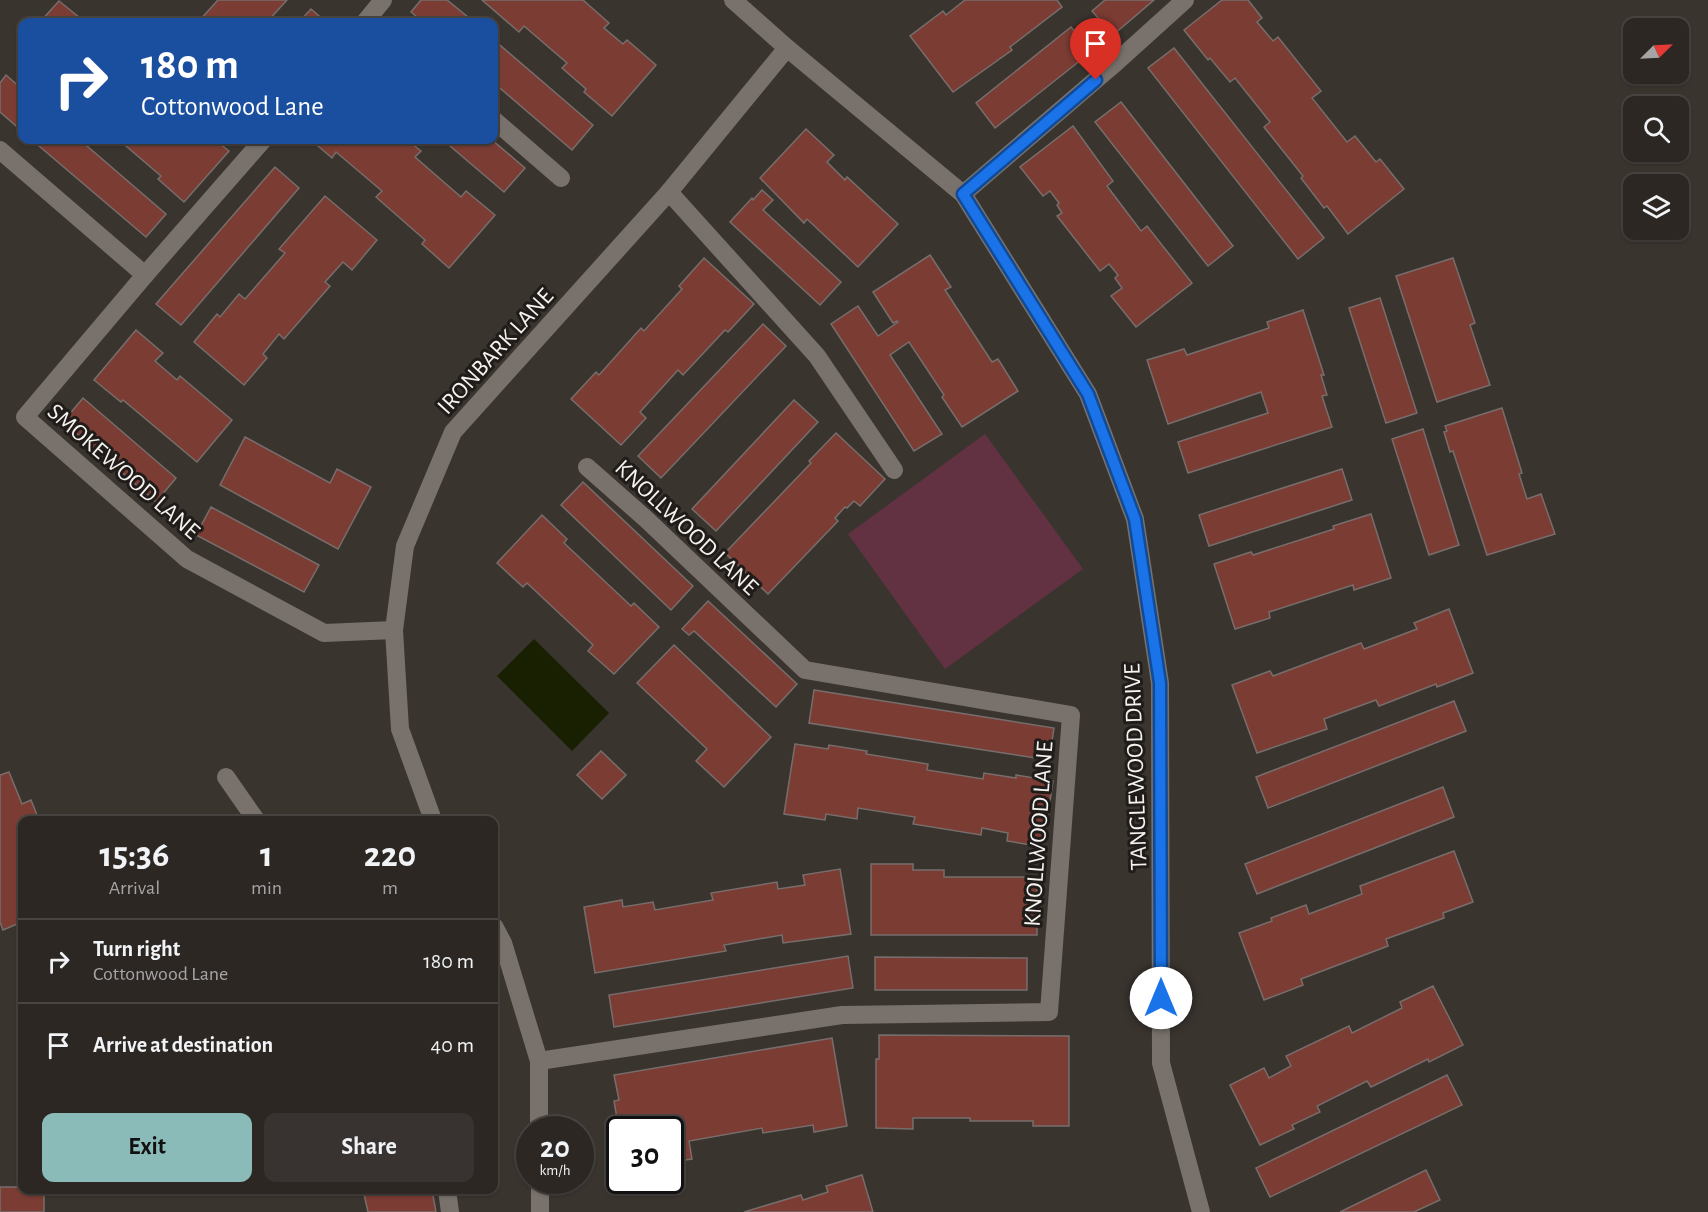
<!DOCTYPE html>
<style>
body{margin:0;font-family:"Alegreya Sans",sans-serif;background:#383330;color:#f1f3f6;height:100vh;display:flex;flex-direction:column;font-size:22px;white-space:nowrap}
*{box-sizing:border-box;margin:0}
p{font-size:20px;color:#a6a5a6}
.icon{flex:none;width:33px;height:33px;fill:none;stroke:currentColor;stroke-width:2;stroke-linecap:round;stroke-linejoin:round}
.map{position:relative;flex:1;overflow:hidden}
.panel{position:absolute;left:18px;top:816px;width:480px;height:378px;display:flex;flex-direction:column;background:#2c2723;border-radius:12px;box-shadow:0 2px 4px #0004,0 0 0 2px #484441}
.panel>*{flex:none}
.guide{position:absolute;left:18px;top:18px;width:480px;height:126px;border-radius:12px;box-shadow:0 2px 4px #0004,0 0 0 2px #484441;background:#1a4fa0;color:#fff;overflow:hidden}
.needle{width:39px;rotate:66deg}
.buttons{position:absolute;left:1623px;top:18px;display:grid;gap:12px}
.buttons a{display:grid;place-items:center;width:66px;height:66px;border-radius:12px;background:#2c2723;box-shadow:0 2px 4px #0004,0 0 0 2px #484441;font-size:30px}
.speed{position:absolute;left:516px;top:1116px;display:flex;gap:12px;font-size:30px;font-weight:700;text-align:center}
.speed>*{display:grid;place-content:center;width:78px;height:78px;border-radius:50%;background:#2c2723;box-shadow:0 2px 4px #0004,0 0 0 2px #484441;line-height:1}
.speed small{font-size:15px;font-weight:400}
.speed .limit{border:3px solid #111;border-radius:9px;background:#fff;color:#111}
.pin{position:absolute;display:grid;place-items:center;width:51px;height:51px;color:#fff;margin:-62px -26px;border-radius:50% 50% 50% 0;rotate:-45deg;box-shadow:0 0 6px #0007}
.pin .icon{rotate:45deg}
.me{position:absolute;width:66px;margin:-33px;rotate:0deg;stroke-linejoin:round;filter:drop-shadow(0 0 4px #0008)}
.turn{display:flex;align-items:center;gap:21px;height:126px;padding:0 24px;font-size:27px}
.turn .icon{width:78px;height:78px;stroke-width:2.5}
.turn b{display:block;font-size:42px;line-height:51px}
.eta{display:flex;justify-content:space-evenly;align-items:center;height:102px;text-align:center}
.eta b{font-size:36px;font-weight:700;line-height:42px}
.button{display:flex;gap:12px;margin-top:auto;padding:12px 24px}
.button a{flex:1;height:69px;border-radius:12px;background:#8bbbb9;color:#111;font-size:24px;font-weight:700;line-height:69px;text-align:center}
.button a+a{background:#383330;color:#f1f3f6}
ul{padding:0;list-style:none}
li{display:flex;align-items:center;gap:18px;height:84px;padding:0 24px;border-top:2px solid #484441}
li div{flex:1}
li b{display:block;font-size:22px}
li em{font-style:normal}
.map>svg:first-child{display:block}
.green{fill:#623243}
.water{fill:#192001}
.building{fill:#7b3c34;stroke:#776e6c;stroke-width:1.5}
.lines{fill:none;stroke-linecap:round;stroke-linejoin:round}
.minor{stroke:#79726c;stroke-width:18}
.route-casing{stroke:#114b97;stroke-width:15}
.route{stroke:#1a73e8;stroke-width:10}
.labels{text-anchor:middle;stroke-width:6;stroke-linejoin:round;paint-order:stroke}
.street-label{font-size:24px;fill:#f6f2ef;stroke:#1f1c1a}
</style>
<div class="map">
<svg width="1708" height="1212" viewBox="0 0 1708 1212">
<rect width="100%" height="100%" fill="#3a342f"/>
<polygon class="green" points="985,434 1083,569 945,669 848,534"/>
<polygon class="water" points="534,639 609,713 572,751 497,676"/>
<g class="building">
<polygon points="218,0 287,0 267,22 198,22"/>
<polygon points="421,0 447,0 474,22 423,22 411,12"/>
<polygon points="482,0 583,0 609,23 604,28 623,44 627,40 656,65 612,116 584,92 586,89 562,68 567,63 524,26 519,32"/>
<polygon points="965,0 1057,0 1062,7 1010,47 1012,50 953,92 910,36 943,11 946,15"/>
<polygon points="1105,0 1154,0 1113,35 1092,11"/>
<polygon points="1222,0 1248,0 1262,18 1257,22 1273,41 1278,37 1321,91 1312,98 1347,142 1355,136 1376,162 1380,159 1404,189 1348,234 1327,206 1324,208 1301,178 1303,176 1264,127 1270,122 1235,78 1230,82 1210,58 1208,60 1184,30"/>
<polygon points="59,1 85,22 40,22"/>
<polygon points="311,9 326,22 299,22"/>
<polygon points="1071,27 1091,52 995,128 976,103"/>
<polygon points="494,40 593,125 572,150 494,83"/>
<polygon points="1174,48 1324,238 1298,259 1148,68"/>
<polygon points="6,75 22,89 22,131 0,112 0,83"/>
<polygon points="1121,102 1233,246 1208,266 1095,122"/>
<polygon points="1073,126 1113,181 1107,186 1141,231 1147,226 1192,283 1136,327 1111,296 1122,288 1115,278 1118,275 1109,264 1100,271 1057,216 1062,213 1057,205 1059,203 1050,191 1043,196 1020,167"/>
<polygon points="806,129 834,155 827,162 845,180 847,177 898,224 858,267 807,219 804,223 760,178"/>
<polygon points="32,140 80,140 166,214 146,237"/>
<polygon points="119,140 215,140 229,151 184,202 158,179 161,176"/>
<polygon points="311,140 407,140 421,151 415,157 461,197 466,191 495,215 449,268 422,244 425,240 376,197 382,191 336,152 332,158"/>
<polygon points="443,140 492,140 525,168 504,192"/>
<polygon points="275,167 299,188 181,325 156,304"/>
<polygon points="762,190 773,200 763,210 841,282 820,305 730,222 752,198 753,200"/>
<polygon points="325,196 377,240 352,270 343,262 325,282 330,286 284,339 279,334 263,354 267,358 244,385 194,342 217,314 220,317 239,294 245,299 285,253 279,249"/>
<polygon points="930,255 951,287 945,290 992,362 998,359 1018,391 962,427 942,397 944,395 909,342 890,355 942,434 914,451 831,324 858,306 878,336 898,322 897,321 893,323 873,292"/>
<polygon points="704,258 754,304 728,332 725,330 683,375 678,370 640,412 646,418 621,445 571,399 596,372 599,375 641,328 644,331 682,289 679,286"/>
<polygon points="1453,258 1475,323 1470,325 1490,385 1437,402 1396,276"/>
<polygon points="1380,298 1417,413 1386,423 1349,308"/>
<polygon points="1303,310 1324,375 1321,375 1327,395 1322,396 1332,427 1188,473 1178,442 1268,413 1261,392 1168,424 1147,360 1184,349 1187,355 1269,328 1267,322"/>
<polygon points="763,324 786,346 661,478 638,456"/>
<polygon points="136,330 163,353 155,361 177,380 180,376 232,420 197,462 123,400 121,402 94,380"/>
<polygon points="83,398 176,478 156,502 63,422"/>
<polygon points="794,400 818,422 716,531 692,509"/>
<polygon points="1502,408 1522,473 1519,474 1527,499 1541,494 1555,534 1487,555 1453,451 1450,452 1444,432 1447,431 1445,426"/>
<polygon points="1423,429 1459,545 1429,555 1392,439"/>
<polygon points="836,433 885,479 860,506 854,501 847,508 845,507 835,518 838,521 768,594 725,553 811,463 809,461"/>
<polygon points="245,437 330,483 337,469 371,487 338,549 220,485"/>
<polygon points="1342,469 1352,500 1209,546 1199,515"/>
<polygon points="583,482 693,586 671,610 561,505"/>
<polygon points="211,507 319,565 304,592 196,535"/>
<polygon points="1371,514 1391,578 1354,590 1353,585 1269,612 1270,618 1235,629 1214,564 1251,552 1253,555 1334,529 1333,526"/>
<polygon points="542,515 567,539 564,543 631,606 634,603 659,627 614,674 588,651 593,645 527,583 523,587 497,563"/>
<polygon points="708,601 797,684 776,707 694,631 689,635 682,629"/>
<polygon points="1449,609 1473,673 1437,687 1436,684 1379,706 1376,700 1324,719 1327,729 1257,753 1232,685 1270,671 1273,676 1361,643 1364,649 1417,629 1414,623"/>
<polygon points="674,645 771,737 724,787 696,761 707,749 637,683"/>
<polygon points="814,690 1054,728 1049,760 809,723"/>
<polygon points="1454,701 1466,731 1268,808 1256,777"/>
<polygon points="795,744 828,749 829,745 867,751 866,754 928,764 927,770 983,779 984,773 1016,778 1016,775 1053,781 1043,847 1007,841 1008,833 982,828 981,835 913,824 915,817 858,808 857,819 826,814 825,820 784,814"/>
<polygon points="601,751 626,775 602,799 577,775"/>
<polygon points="9,772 22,804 31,800 39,820 22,820 22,922 3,930 0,922 0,775"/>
<polygon points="1443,787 1454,817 1257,894 1245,864"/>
<polygon points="1454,851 1473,902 1443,913 1444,918 1386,939 1388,946 1301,979 1303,985 1264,1000 1239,933 1272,921 1271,918 1306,905 1309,914 1362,894 1360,886"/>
<polygon points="871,864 913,864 913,870 944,870 944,877 1037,877 1037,935 871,935"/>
<polygon points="840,869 851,934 783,943 782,935 724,945 726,951 595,973 584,907 622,900 623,907 653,902 655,910 713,900 711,893 777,882 778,889 805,885 803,875"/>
<polygon points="848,956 853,988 614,1027 609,995"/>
<polygon points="875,957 1027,958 1027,990 875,990"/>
<polygon points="1433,986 1463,1045 1429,1062 1428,1059 1371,1087 1367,1081 1317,1106 1320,1112 1292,1125 1294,1129 1260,1145 1230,1085 1264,1068 1269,1078 1291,1066 1286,1056 1349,1026 1352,1033 1402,1008 1400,1002"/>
<polygon points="879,1035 1069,1036 1069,1126 1033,1126 1033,1121 970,1121 970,1118 913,1118 913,1129 876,1128 876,1059 879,1059"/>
<polygon points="832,1038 847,1126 814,1132 813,1125 763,1133 762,1128 689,1141 692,1159 670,1162 670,1130 620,1130 620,1136 614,1101 619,1100 614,1075"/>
<polygon points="1447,1075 1462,1105 1270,1197 1256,1168"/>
<polygon points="1426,1170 1440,1200 1414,1212 1340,1212"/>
<polygon points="862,1175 873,1212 744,1212 801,1195 803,1200 828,1192 826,1186"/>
<polygon points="0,1187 22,1187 22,1190 44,1190 44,1212 0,1212"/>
<polygon points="390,1190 432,1190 436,1212 368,1212 364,1194"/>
</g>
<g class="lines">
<g class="minor">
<polyline points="733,0 787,48 963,194 1088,394 1135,519 1160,683 1161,1063 1201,1212"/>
<polyline points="365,22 383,0"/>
<polyline points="494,120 561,178"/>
<polyline points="263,140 145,275 25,417 187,559 324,633 394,630"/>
<polyline points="0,150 145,275"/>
<polyline points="669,192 817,356 894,470"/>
<polyline points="963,194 1112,66 1185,0"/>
<polyline points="226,777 256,820"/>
<polyline points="433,820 400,729 394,630 405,546 453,432 669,192 787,48"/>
<polyline points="494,926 503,943 539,1061 539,1130"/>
<polyline points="539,1061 842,1015 1049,1012 1071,715 805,670 646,519 587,467"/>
<polyline points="540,1180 540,1212"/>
<polyline points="447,1190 450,1212"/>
</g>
</g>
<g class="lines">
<defs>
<polyline id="route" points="1096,80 963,194 1088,394 1135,519 1160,683 1161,998"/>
</defs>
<use href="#route" class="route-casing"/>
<use href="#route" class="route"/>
</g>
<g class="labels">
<g class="street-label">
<text transform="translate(495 351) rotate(-48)" y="8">IRONBARK LANE</text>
<text transform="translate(124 471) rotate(41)" y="8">SMOKEWOOD LANE</text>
<text transform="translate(687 527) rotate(43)" y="8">KNOLLWOOD LANE</text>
<text transform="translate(1135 767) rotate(-92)" y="8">TANGLEWOOD DRIVE</text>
<text transform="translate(1038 834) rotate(-86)" y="8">KNOLLWOOD LANE</text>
</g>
</g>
</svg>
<div class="buttons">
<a><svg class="needle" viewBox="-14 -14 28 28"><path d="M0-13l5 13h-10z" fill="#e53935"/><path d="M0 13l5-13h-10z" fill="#a6a5a6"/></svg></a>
<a><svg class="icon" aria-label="search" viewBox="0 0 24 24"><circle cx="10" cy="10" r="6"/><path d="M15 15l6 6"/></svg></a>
<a><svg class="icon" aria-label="layers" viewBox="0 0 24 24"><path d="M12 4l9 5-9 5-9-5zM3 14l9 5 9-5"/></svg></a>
</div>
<div class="speed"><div>20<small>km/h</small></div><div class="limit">30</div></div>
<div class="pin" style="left:1096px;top:80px;background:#d93025"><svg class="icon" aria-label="arrive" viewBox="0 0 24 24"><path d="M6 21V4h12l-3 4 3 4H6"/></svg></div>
<svg class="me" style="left:1161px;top:998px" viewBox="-20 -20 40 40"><circle r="19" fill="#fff"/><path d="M0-13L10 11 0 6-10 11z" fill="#1a73e8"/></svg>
<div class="guide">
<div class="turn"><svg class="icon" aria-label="right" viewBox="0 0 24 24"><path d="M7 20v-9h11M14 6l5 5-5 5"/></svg><div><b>180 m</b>Cottonwood Lane</div></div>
</div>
<section class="panel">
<div class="eta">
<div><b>15:36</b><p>Arrival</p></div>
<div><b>1</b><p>min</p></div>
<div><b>220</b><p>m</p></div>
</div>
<ul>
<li><svg class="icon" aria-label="right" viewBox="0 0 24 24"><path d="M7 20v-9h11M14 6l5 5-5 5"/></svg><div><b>Turn right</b><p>Cottonwood Lane</p></div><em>180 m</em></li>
<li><svg class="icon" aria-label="arrive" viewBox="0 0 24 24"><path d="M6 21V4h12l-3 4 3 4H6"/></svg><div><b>Arrive at destination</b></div><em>40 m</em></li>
</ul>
<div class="button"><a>Exit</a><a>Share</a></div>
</section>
</div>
